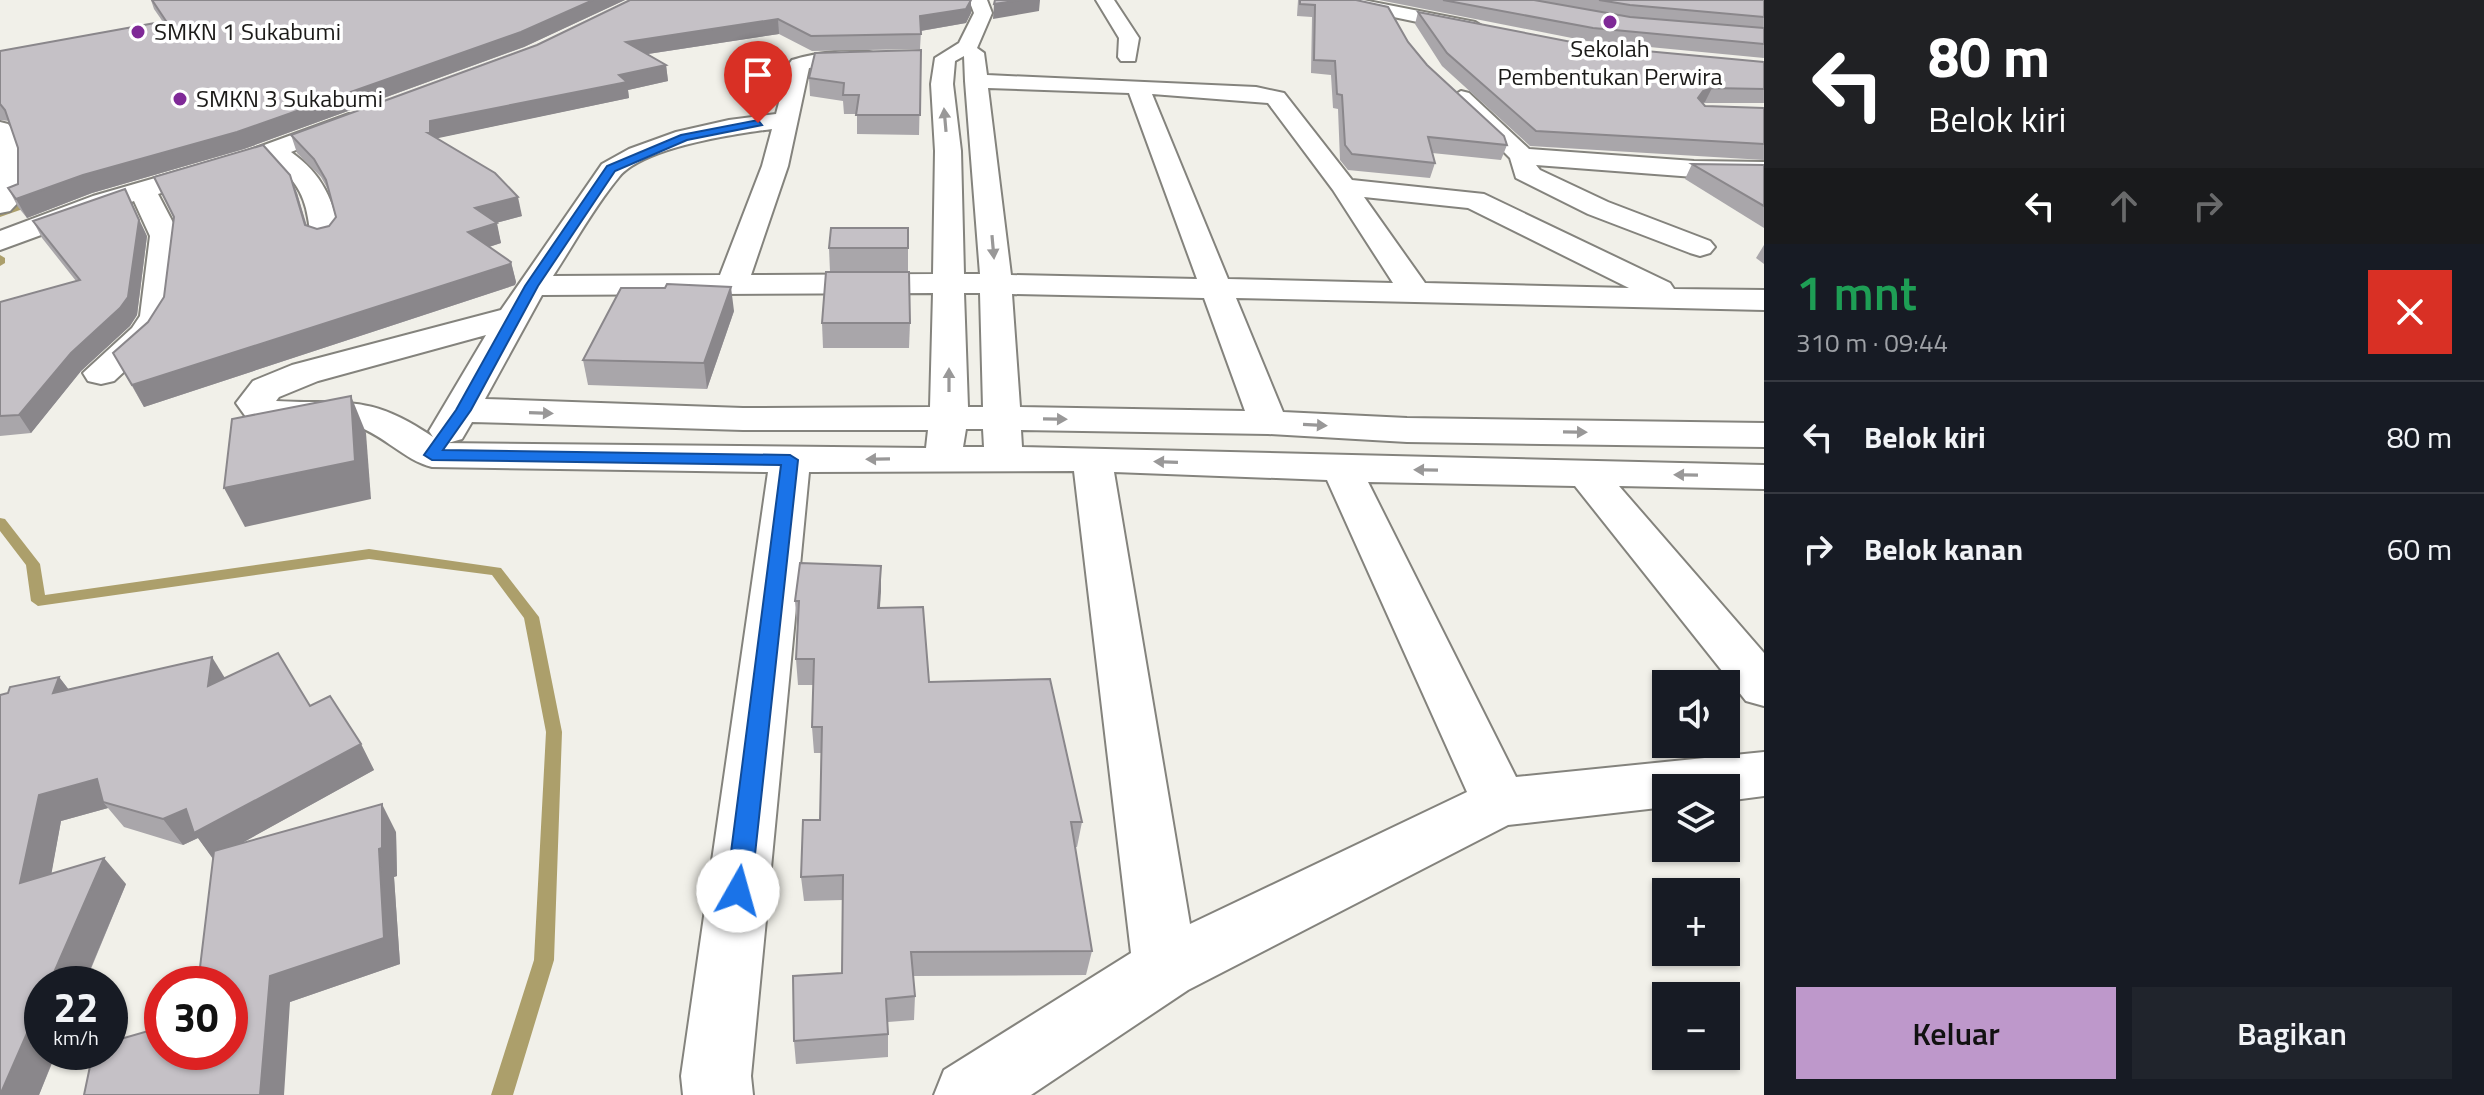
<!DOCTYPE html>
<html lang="id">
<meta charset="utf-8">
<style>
body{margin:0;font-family:"Titillium Web",sans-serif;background:#20242c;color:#f1f3f6;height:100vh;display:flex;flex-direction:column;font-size:30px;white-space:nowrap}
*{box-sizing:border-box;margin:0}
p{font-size:26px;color:#9ea1a6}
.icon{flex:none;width:44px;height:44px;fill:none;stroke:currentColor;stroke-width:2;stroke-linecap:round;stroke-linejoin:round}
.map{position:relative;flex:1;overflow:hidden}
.sheet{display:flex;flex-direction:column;background:#171b24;width:720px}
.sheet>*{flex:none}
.top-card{background:#202124;color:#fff;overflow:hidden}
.controls{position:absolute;left:1652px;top:670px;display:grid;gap:16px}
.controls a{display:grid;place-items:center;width:88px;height:88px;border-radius:0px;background:#171b24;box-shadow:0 2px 6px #0004;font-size:40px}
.speed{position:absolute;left:24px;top:966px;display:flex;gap:16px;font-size:40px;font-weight:700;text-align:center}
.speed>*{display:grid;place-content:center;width:104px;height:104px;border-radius:50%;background:#171b24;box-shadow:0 2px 6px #0004;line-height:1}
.speed small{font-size:20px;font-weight:400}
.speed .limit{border:12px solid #d22;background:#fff;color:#111}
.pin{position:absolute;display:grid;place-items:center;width:68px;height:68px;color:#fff;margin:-82px -34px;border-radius:50% 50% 50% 0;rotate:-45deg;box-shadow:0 0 8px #0007}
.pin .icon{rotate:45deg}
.me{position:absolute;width:88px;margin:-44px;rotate:7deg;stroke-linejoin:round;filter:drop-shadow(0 0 6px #0008)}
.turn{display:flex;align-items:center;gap:28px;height:168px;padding:0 32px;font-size:36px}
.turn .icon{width:104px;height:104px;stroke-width:2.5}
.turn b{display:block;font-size:56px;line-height:68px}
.lanes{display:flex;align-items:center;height:76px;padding:0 32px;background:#0003;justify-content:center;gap:40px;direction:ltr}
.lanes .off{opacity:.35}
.round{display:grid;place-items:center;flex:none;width:84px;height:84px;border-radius:0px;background:#20242c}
.overview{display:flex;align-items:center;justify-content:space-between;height:136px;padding:0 32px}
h1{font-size:48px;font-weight:600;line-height:60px;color:#1e9e55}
.cta{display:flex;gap:16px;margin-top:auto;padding:16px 32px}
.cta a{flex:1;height:92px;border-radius:0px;background:#be98cb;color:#111;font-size:32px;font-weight:600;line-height:92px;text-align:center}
.cta a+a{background:#20242c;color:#f1f3f6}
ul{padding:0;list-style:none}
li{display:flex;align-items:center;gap:24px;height:112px;padding:0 32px;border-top:2px solid #363941}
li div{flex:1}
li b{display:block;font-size:30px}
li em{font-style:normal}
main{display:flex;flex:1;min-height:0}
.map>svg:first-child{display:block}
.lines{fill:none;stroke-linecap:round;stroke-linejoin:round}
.stream{fill:#ac9f6b;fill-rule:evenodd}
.minor-casing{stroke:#84837d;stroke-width:4}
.minor{fill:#fff;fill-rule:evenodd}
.wall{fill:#a9a6aa}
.shaded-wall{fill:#8a878b}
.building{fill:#c5c1c6;stroke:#8a878b;stroke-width:2}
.oneway{fill:#999898}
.route{fill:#1a73e8;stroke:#114b97;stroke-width:2}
.poi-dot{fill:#7f2997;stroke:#fff;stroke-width:3}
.labels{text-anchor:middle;stroke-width:7;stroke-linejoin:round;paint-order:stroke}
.far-poi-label{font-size:24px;fill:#1c1b19;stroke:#fff;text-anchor:start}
</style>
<main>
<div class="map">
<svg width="1764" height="1095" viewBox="0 0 1764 1095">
<rect width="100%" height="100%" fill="#f1f0e9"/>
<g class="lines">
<g class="stream">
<polygon points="37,198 41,201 40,203 0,217 0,211"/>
<polygon points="0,255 5,258 5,263 0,266"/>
<polygon points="0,518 5,519 40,564 45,595 369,549 501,568 539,617 562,732 554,960 513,1095 491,1095 534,960 546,732 524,618 492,575 369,559 38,606 31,601 26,565 0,531"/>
</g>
<defs>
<g id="minor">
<path d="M969,0H987L992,13L977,48L984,53L987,75L1256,87L1284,93L1352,180L1484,194L1670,283L1674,289L1764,290V310L1236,298L1283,412L1407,418L1764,423V447L1407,442L1268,434L1021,430L1022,447L1764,465V489L1619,486L1764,653V706L1746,701L1575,486L1368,482L1516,777L1764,752V796L1726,801V788H1666V807L1508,825L1188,990L1031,1095H934L944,1070L1131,953L1074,471L809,472L751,1076L753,1095H683L681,1076L768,472L432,467C404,460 384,435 356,426C335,418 311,424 289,424C274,424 260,421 246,417L236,403L253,381L292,365L501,310L602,164L629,149L676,132L729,120L776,114L789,64L792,60C810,54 869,44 882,58L872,64L809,68L788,166L751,275L933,274L935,151L931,84L935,58L959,43L974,13ZM964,56L965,81L980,274H964L961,151L953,84L955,61ZM988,88L1129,93L1197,279L1011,275ZM1152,94L1268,103L1333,190L1393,283L1228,279ZM772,129L762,166L720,275L553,276C574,244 594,207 619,177C644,147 734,134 772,129ZM1364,197L1468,208L1629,288L1425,283ZM933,293L930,407L743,408L485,399L542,295ZM964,293H980L983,407H968ZM1012,294L1204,298L1245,411L1020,407ZM486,335L429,431L433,437C369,393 346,405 276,401L279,397L318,381ZM472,422L743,430H928L926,448L441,443L436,440L448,443L462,439ZM966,429H983L984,447H963ZM1114,472L1327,480L1467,792L1190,924Z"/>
<polygon points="1096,0 1114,0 1139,38 1135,61 1121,61 1118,57 1119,38"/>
<polygon points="1327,0 1363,0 1475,22 1485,28 1475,34 1336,5"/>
<polygon points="1461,91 1469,93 1529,149 1694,161 1764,162 1764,178 1694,177 1536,165 1540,170 1608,202 1710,241 1715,247 1710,253 1700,256 1690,253 1588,214 1516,178 1510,158 1450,98"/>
<path d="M349,114L357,116L361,121L357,126L291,152C322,174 334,200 340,237L335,243L325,246L315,243C309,235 310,228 308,218C304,191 291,175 270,160L158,194L180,236L172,316L157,341L114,381L101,384L88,381L83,373L132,328L140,316L150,236L134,201L0,250V231L93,196L245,152Z"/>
<polygon points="0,122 8,124 12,129 25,167 26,194 10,211 0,213"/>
</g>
</defs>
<use href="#minor" class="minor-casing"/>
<use href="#minor" class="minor"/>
</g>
<g class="wall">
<polygon points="151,0 625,0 524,47 244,149 92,193 27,218 18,207 8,188 18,184 18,148 9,121 0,120 0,51 163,22 154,9"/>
<polygon points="630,0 971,13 966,23 921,31 920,49 812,51 779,34 648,54 666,65 668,81 628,90 629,98 436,138 522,216 496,223 501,243 489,247 511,262 516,282 515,285 144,407 113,353 148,322 164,297 174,218 154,177 297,193 307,226 317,229 329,226 336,217 330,193 321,177 297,153 291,135 537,45"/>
<polygon points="1298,0 1356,0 1408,42 1427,65 1507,145 1501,160 1432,153 1435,163 1430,178 1348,170 1340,160 1338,109 1333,108 1331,75 1311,73 1312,17 1297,16"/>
<polygon points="1379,0 1764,0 1764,58 1587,41"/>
<polygon points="1418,12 1592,46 1764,62 1764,103 1703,103 1705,106 1764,108 1764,160 1530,146 1442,66 1415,24"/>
<polygon points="921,50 919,135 857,134 857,114 844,114 843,101 810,96 809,78"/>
<polygon points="1692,164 1764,165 1764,228 1685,179"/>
<polygon points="33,221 147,236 137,315 130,326 81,371 31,433 0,436 0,302 76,281 42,238"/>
<polygon points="908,228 908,271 830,272 829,248"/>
<polygon points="1764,245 1764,264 1756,258"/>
<polygon points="665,288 734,311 707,389 588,385 583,360"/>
<polygon points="822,323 910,323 909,348 823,348"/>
<polygon points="881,566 880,608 929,682 1082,822 1077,847 1075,847 1092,951 1086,975 913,976 915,996 914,1020 888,1022 888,1057 796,1064 794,1041 842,973 843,900 804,901 801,877 820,820 821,753 814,753 812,727 813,685 798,685 796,659 797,626 795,601"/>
<polygon points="59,677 69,690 224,678 310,706 361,744 374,770 242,843 396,832 397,876 394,877 400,964 290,1002 230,1052 213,858 198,838 183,845 124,827 108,808 61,821 51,874 126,884 39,1095"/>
</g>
<g class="shaded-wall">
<polygon points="593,0 625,0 524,47 244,149 92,193 27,218 16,199 83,175"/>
<polygon points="971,0 971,13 966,23 920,31 920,16"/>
<polygon points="1021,0 1040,0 1039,11 993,19 994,4"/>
<polygon points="778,19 779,34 628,57 626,42"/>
<polygon points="666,65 668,81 628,90 629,98 434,139 428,133 430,121 619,75"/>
<polygon points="1712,88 1705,102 1696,105 1698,98 1703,91"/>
<polygon points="290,175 297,193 312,245 305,225"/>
<polygon points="125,189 147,236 137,315 130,326 81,371 31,433 19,415"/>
<polygon points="518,197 522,216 480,227 475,208"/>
<polygon points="497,223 501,243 473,252 468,232"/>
<polygon points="511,262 516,282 515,285 144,407 132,385"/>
<polygon points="731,287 734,311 707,389 704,363"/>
<polygon points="351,396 366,433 371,499 245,527 224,488"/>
<polygon points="881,566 881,591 878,633 878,608"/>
<polygon points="212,657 228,683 208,686"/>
<polygon points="59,677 79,703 53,693"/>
<polygon points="361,744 374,770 213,859 198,838 183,845 163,819 186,809"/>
<polygon points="97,779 103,802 108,808 61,821 45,909 20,883 39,795"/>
<polygon points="382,804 396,832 397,876 394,877 400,964 290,1002 284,1095 260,1095 270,976 379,849"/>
<polygon points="104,858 126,884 84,984 49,984"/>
<polygon points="42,999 42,1052 56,1052 39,1095 0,1095"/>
</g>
<g class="building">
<polygon points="152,0 593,0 521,32 237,132 83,175 16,199 8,188 18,184 18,148 5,110 0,104 0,51 166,21"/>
<polygon points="630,0 971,0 966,9 920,16 921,34 811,36 778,19 626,42 666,65 619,75 627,82 430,121 430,133 428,133 495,173 518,197 475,208 497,223 468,232 511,262 510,264 132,385 113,353 148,322 164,297 174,217 154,177 263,145 290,175 305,225 317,229 329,226 336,217 326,180 314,159 291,135 537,45"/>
<polygon points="995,0 1021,0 994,4"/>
<polygon points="1300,0 1356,0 1388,7 1408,42 1427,65 1504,136 1507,145 1428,137 1435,163 1352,154 1345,145 1342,95 1337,94 1335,61 1314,60 1315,5 1300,4"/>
<polygon points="1443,0 1534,0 1630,17 1764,28 1764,44 1593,28"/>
<polygon points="1599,0 1764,0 1764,17 1630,5"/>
<polygon points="1418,12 1592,46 1764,62 1764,89 1712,88 1703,91 1698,98 1705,106 1764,108 1764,144 1536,131 1447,53"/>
<polygon points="921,50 920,115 856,115 859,95 843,95 844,83 809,78 815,53"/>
<polygon points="1692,164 1764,165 1764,206"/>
<polygon points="125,189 139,220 128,297 120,308 71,353 19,415 0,416 0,302 80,280 33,221"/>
<polygon points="831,228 908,228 908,248 829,248"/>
<polygon points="826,272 909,272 910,323 822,323"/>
<polygon points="667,284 731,287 704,363 583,360 621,288 665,288"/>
<polygon points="351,396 355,461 224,488 232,419"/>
<polygon points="800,563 881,566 878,608 923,607 929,682 1050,679 1082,822 1071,822 1092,951 911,952 915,996 886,999 888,1034 794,1041 793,976 842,973 843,875 801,877 803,820 820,820 822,727 812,727 814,659 796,659 799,601 795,601"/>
<polygon points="278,653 310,706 330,696 361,744 194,833 186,809 163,819 103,802 97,779 39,795 20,883 104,858 49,984 42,984 42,999 0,1095 0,695 8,693 10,687 59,677 53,693 212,657 208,686"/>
<polygon points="382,804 382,848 379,849 384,938 270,976 260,1095 84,1095 93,1052 110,1052 110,1042 162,1027 162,1052 230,1052 230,984 198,984 214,851"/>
</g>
<defs><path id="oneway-solid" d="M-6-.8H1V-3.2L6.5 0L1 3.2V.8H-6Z" transform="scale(2)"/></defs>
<g class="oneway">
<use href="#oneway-solid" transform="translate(945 120) rotate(-95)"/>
<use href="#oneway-solid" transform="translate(993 247) rotate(85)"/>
<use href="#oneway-solid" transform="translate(949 380) rotate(-90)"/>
<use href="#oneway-solid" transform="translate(541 413) rotate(2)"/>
<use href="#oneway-solid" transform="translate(1055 419) rotate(1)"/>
<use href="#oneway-solid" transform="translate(1315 425) rotate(3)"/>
<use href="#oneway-solid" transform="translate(1575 432) rotate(1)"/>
<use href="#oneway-solid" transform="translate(878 459) rotate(179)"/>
<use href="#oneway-solid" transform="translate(1166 462) rotate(-178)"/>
<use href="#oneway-solid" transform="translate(1426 470) rotate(-179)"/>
<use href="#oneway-solid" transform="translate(1686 475) rotate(-179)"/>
</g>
<polygon class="route" points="758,120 762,125 687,140 615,171 538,286 471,410 443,450 790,455 798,460 751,891 747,899 738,902 729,899 726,891 781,465 432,460 424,455 456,410 525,286 607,166 681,135"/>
<g class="poi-dot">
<circle cx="1610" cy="22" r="8"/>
<circle cx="138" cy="32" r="8"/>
<circle cx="180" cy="99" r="8"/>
</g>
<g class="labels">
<g class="far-poi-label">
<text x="154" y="40">SMKN 1 Sukabumi</text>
<text x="1610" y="57" text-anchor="middle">Sekolah<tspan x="1610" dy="28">Pembentukan Perwira</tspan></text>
<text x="196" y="107">SMKN 3 Sukabumi</text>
</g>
</g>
</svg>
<div class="controls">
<a><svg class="icon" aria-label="sound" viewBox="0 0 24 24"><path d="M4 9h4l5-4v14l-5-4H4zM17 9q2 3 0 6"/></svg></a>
<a><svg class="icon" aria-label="layers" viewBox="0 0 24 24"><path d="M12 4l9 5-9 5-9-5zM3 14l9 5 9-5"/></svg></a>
<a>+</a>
<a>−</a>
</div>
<div class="speed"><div>22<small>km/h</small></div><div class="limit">30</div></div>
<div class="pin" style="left:758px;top:123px;background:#d93025"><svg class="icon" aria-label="arrive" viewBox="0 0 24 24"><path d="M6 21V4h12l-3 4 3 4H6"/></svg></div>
<svg class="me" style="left:738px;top:891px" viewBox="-20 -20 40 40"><circle r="19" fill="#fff"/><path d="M0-13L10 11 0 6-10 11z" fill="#1a73e8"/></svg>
</div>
<section class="sheet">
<div class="top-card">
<div class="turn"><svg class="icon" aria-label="left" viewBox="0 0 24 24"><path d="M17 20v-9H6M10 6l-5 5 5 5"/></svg><div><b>80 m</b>Belok kiri</div></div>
<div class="lanes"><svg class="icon" aria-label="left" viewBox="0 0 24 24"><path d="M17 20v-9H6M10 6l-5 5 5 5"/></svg><svg class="icon off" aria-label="ahead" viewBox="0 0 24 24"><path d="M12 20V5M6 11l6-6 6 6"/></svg><svg class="icon off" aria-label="right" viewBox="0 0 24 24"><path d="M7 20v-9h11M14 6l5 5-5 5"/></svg></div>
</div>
<div class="overview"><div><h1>1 mnt</h1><p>310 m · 09:44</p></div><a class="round" style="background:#d93025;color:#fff"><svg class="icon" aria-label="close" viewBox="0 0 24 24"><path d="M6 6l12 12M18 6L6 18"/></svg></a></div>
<ul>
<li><svg class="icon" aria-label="left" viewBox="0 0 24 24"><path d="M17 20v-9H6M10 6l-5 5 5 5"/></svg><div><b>Belok kiri</b></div><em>80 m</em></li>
<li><svg class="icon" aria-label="right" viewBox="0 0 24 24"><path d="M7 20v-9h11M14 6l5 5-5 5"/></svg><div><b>Belok kanan</b></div><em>60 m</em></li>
</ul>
<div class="cta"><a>Keluar</a><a>Bagikan</a></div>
</section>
</main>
